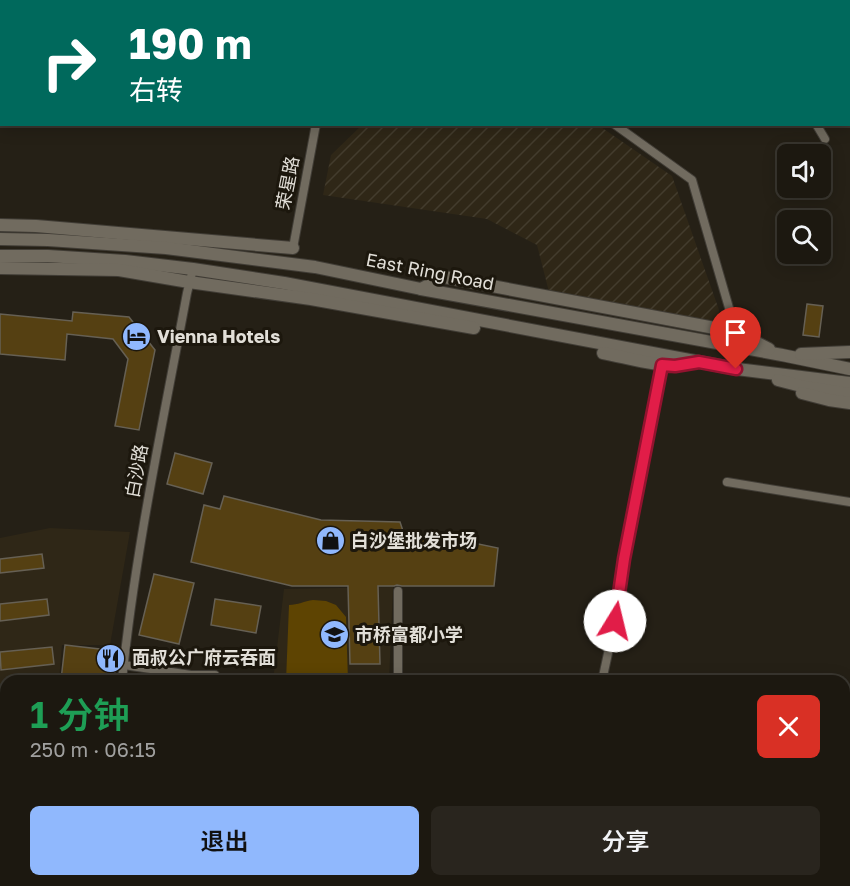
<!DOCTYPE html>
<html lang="zh">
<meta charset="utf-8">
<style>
body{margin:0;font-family:"Golos Text","Noto Sans SC",sans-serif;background:#29251e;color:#f1f3f6;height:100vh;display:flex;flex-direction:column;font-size:22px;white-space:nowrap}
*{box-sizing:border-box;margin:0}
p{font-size:20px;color:#a0a09f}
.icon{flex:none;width:33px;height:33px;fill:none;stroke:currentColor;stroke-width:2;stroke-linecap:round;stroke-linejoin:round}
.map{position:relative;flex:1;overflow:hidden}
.drawer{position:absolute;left:0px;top:675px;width:850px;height:212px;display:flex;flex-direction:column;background:#1c1810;border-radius:18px 18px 0 0;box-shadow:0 3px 15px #0003,0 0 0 2px #3a3730}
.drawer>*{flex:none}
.guide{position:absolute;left:0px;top:0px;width:850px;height:126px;box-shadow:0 3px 15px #0003,0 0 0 2px #3a3730;background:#00695c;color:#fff;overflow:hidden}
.fabs{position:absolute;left:777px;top:144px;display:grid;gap:12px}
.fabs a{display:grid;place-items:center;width:54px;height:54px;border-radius:9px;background:#1c1810;box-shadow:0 3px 15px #0003,0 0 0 2px #3a3730;font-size:30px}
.pin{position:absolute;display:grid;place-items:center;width:51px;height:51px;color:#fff;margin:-62px -26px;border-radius:50% 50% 50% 0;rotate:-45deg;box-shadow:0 0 6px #0007}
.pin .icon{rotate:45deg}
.me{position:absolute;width:66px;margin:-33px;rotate:9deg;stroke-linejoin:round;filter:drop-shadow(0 0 4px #0008)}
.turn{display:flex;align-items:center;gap:21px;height:126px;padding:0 30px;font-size:27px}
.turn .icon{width:78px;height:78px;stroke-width:2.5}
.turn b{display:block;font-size:42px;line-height:51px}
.round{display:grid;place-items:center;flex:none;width:63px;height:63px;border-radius:9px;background:#29251e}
.head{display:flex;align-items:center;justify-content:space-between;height:102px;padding:0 30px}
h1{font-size:36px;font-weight:600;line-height:45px;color:#1e9e55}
.cta{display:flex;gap:12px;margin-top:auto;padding:12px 30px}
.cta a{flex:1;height:69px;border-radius:9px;background:#90b8fd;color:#111;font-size:24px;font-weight:600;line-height:69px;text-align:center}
.cta a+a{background:#29251e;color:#f1f3f6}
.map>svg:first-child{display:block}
.built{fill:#2f2717}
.industrial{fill:url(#industrial-furrows)}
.pitch{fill:#5e4402}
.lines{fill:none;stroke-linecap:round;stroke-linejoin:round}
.canal{stroke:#355999;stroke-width:10}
.building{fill:#554012;stroke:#666054;stroke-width:1.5}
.street-casing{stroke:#413d36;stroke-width:10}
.secondary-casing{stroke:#413d36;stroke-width:14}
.street{stroke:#716b5f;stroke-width:8}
.secondary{stroke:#716b5f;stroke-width:12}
.route-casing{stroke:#92132f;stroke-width:15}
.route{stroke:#e11d48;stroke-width:10}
.labels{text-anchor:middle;stroke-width:6;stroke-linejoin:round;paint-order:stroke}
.street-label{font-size:18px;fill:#e2dfd8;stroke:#1c170d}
.poi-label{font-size:18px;font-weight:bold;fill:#e2dfd8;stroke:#1c170d;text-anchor:start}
</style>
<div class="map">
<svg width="850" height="886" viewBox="0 0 850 886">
<defs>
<pattern id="industrial-furrows" width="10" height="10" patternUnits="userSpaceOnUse" patternTransform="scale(1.5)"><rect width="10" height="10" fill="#2f2717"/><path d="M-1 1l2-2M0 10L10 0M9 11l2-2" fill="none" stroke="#433c2d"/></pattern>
</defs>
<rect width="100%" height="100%" fill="#252016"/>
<g class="built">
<polygon points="50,528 130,532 110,645 62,645 59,681 6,681 6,880 11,881 0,882 0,538"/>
<polygon points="393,587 389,681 273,681 284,589"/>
</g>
<polygon class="industrial" points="362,125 598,125 672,176 719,310 718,322 549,292 537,245 487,219 323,195 331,155"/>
<g class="pitch">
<path d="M313,600L326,601L336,605L346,617L348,681H286L289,605C298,605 304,601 313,600Z"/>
<polygon points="6,747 6,836 0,837 0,748"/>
</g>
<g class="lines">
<polyline class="canal" points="433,884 442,886"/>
</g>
<g class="building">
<polygon points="807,304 823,306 819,337 803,335"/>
<polygon points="73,312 129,317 155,350 139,430 115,426 128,359 113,339 67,334 65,360 0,354 0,314 72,321"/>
<polygon points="175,453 212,463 203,494 167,484"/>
<polygon points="224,496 321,520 400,522 404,534 430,534 498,548 494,586 402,586 397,585 394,586 378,586 380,664 350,664 348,586 292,586 191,562 204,505 220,509"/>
<polygon points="42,554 44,568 0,573 0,559"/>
<polygon points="154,574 194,583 179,644 139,635"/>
<polygon points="47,599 49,615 0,621 0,604"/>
<polygon points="215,599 261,606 256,633 211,625"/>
<polygon points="65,645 117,651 114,681 61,680"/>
<polygon points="52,647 54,664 1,670 0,652"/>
</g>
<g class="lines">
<defs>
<g id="street">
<polyline points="239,0 247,2"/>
<polyline points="316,0 317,2"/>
<polyline points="470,0 471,2"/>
<polyline points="738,0 739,2"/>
<polyline points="371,2 372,0"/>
<polyline points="529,2 530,0"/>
<polyline points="614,124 692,180 736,332"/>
<polyline points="816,124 825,139"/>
<polyline points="293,248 316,124"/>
<polyline points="727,482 850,502"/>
<polyline points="124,665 191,675 191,681"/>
<polyline points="191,675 215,675"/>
<path d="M122,681C135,551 163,422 187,293L193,269"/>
<polyline points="398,681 398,591"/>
<polyline points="602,681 615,621 624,559 663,360"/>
<polyline points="844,832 850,831"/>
<polyline points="418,880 419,886"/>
<polyline points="93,886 134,880"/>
<polyline points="595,886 595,880"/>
</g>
<g id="secondary">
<polyline points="0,225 36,226 293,248"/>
<polyline points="0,239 48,240 166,248 315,267 421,289 782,355 850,369"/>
<polyline points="0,256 48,256 125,261 193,269 284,283 737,369 850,383"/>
<polyline points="0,268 119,270 189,282 311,299 474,328"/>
<polyline points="421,289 444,277 736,332 769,349"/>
<path d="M603,353C630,358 658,368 686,364"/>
<polyline points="801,354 850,352"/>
<polyline points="778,380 805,387 850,394"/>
<polyline points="802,393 829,400 850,403"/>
</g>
</defs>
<use href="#street" class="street-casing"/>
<use href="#secondary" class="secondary-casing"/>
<use href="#street" class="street"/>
<use href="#secondary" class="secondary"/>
</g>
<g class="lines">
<defs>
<polyline id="route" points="615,621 624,559 662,365 675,366 699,362 736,369"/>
</defs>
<use href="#route" class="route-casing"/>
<use href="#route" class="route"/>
</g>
<defs>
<symbol id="hotel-disc" viewBox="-11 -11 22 22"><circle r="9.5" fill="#90b8fd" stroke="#1c170d"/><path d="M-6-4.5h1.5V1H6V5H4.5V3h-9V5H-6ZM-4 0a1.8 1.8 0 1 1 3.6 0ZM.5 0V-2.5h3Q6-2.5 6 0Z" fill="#111"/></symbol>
<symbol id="shop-disc" viewBox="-11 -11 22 22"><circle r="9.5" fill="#90b8fd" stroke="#1c170d"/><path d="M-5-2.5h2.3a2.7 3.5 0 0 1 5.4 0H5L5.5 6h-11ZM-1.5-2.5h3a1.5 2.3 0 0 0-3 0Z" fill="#111"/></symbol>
<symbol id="school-disc" viewBox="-11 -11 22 22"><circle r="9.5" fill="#90b8fd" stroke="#1c170d"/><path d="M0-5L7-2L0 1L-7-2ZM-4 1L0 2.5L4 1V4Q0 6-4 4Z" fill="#111"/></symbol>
<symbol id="restaurant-disc" viewBox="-11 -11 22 22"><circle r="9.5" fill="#90b8fd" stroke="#1c170d"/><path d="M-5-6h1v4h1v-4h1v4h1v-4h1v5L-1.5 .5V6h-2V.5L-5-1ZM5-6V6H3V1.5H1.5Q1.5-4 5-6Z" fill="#111"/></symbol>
</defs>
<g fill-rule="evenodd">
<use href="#hotel-disc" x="120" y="320" width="33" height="33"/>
<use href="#shop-disc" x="314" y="524" width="33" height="33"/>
<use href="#school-disc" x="318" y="618" width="33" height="33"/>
<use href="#restaurant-disc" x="94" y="642" width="33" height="33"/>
</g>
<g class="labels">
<g class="street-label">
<text transform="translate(288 183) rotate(-79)" y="6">荣星路</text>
<text transform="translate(430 272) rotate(11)" y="6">East Ring Road</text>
<text transform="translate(137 471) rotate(-80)" y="6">白沙路</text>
</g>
<g class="poi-label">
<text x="157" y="343">Vienna Hotels</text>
<text x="351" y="547">白沙堡批发市场</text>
<text x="355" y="641">市桥富都小学</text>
<text x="132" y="664">面叔公广府云吞面</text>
</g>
</g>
</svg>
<div class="fabs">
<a><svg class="icon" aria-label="sound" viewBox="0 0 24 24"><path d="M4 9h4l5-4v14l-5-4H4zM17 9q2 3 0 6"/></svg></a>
<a><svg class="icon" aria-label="search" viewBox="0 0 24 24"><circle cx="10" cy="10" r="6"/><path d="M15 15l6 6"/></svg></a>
</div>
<div class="pin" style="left:736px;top:369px;background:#d93025"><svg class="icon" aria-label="arrive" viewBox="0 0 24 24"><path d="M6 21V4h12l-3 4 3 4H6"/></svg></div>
<svg class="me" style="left:615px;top:621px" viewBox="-20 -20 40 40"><circle r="19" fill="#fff"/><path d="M0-13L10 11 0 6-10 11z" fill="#e11d48"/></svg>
<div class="guide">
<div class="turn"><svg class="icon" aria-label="right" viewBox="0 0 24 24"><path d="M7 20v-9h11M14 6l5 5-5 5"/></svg><div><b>190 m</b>右转</div></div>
</div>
<section class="drawer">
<div class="head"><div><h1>1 分钟</h1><p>250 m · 06:15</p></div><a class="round" style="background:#d93025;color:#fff"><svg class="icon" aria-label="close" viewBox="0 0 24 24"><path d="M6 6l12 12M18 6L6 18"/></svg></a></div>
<div class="cta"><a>退出</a><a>分享</a></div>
</section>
</div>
